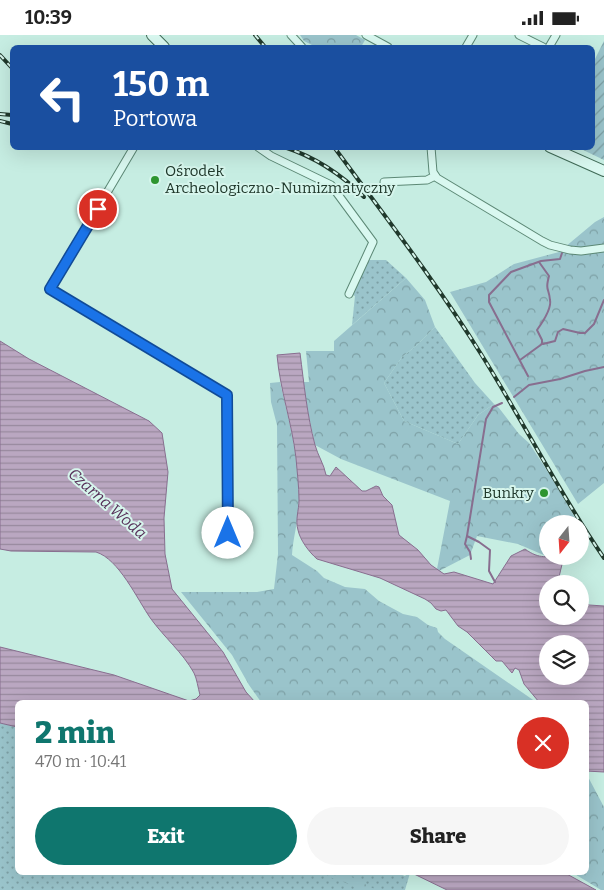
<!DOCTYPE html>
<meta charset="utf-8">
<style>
body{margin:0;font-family:Bitter,serif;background:#f6f6f6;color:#222;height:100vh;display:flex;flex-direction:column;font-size:19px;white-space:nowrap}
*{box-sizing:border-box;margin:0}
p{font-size:16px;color:#767676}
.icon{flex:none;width:28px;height:28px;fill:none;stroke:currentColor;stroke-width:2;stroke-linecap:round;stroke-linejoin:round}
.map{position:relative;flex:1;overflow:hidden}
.drawer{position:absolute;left:15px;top:665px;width:574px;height:175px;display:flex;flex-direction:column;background:#fff;border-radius:8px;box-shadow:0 5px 20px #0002}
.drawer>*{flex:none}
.hud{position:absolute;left:10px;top:10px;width:585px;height:105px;border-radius:8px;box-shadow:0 5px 20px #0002;background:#1a4fa0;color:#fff;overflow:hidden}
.needle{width:32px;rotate:197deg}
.buttons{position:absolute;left:539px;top:480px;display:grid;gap:10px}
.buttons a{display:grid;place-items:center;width:50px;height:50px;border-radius:50%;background:#fff;box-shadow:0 5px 20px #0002;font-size:25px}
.pin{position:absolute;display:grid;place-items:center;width:42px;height:42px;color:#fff;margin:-21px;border:2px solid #fff;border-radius:50%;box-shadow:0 1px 5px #0007}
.me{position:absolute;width:55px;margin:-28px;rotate:0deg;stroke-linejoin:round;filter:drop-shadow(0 0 4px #0008)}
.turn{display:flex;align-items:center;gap:18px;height:105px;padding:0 20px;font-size:22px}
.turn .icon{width:65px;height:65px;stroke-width:2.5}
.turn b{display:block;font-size:35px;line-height:42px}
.round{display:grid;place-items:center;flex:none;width:52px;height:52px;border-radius:26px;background:#f6f6f6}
.head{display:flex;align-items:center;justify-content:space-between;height:85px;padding:0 20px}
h1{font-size:30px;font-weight:800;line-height:38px;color:#0f766e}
.button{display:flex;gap:10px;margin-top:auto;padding:10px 20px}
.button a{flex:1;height:58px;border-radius:30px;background:#0f766e;color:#fff;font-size:20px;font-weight:800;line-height:58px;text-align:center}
.button a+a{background:#f6f6f6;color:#222}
.status{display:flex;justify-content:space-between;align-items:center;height:35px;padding:0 25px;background:#fff;direction:ltr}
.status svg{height:14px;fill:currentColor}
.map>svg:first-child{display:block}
.grass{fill:url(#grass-dots)}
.forest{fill:url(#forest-crowns)}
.garden{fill:url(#garden-furrows)}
.water{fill:url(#water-rules);stroke:#886e8f;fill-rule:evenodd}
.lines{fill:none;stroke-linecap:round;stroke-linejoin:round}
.stream{stroke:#886e8f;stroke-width:2}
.minor-casing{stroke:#5c8875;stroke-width:9}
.secondary-casing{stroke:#3f6a56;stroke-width:12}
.minor{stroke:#d9f8f0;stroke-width:7}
.secondary{stroke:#d9f8f0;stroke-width:10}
.rail-casing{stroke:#20392c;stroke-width:4}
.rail{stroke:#d6f5ec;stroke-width:2;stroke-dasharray:5.5;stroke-linecap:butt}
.route-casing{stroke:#114b97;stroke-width:12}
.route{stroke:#1a73e8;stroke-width:9}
.poi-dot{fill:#2e9530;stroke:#d6f5ec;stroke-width:2}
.labels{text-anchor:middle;stroke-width:4;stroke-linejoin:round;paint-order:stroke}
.poi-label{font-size:15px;fill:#20392c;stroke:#d6f5ec;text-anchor:start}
.water-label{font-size:16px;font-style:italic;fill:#562f58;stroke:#d6f5ec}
</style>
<div class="status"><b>10:39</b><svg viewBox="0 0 49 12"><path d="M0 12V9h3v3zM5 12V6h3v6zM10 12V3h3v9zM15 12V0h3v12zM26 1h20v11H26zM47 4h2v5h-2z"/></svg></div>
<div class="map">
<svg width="604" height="855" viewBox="0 0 604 855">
<defs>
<pattern id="grass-dots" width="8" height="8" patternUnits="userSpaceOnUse" patternTransform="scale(1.25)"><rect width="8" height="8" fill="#9ac4cb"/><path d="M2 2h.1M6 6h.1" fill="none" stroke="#7da0a5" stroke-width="1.8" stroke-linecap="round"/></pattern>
<pattern id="forest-crowns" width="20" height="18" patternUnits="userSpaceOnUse" patternTransform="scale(1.25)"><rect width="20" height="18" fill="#9ac4cb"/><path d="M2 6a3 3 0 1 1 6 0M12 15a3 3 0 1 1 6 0" fill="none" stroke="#7da0a5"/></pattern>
<pattern id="garden-furrows" width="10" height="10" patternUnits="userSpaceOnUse" patternTransform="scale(1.25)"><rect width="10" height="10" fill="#9ac4cb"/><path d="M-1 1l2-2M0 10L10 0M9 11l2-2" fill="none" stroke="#7da0a5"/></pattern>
<pattern id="water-rules" width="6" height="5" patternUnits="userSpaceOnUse" patternTransform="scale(1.25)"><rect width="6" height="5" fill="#baa7c1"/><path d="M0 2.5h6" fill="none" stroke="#97899d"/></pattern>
</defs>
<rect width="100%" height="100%" fill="#c6ede2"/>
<g class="grass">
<polygon points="369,225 386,225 406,243 352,290 355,261 353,260"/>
<polygon points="435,292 475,348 494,369 478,380 458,409 404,386 384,348 402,322 417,310"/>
<polygon points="0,688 17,692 18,838 397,838 405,841 408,838 410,838 405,855 0,855"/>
</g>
<g class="forest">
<polygon points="300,0 356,0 365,5 361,12 316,12 304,6"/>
<polygon points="604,182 604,448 578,469 450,257 486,247 514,229 559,217 595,187"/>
<polygon points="406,243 425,265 435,292 417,310 402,322 384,348 404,386 458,409 478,380 494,369 499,373 519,399 529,408 550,440 577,486 574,489 548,489 548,519 546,521 518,509 477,501 470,520 439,536 437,534 450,466 341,424 315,410 307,373 303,347 309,347 306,316 334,316 334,306"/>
<path d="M280,347C289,386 300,426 299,466C299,484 293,502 292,520L317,536L324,543L345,552L365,554L379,566L403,579L417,582L428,590L437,593L438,597L445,604L536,667H261L249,650L232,620L181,557H257L274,554L278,519L277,390L271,367L270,348Z"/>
<polygon points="586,738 604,772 604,855 601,855 573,838 586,838"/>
<polygon points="318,838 344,838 376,855 359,855 349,849"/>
</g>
<polygon class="garden" points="604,6 604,125 579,113 592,112 593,28"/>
<g class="water">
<path d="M0,306L29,324L149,386L162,398L168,437L164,483L165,519L172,554L223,617L246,657L255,667L18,668L17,692L0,688V612L114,640L189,666L196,664L200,660C198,653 197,644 194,638C183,618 164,602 151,584C137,564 119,524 96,517L11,516L0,514Z"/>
<path d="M300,318C304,349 307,380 315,410C318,421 324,429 326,440L330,441L336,432L362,456H366L376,451L379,452L383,461L392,470L399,500L418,515L431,530L444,539L454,537L493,549L511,521L525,514C540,525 547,521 564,521L559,542L564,549H548V581H580V564L589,570L604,571V737L586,736V668L539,667L524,649L519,635L515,633L512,638L502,626H496L467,597L458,591L446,575L441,576L436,574L431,568L425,564L380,543L317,524C309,517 300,505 298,495C295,485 299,475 299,465C299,451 297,436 296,423C292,388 280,355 277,320ZM548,609H580V641H548Z"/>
<polygon points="412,838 565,838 596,855 447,855"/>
</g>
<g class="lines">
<g class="stream">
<polyline points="543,309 555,306 558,297 563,294 580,298 585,298 594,289 604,265"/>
<path d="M520,325L542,309V305L537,295C542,288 552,274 550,265C549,253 545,256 549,241L539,227"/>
<polyline points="528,341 489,267 489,260 511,237 541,226 560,224 562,218"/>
<polyline points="514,362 529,350 560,344 585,336 604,332"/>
<polyline points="467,501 465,509 470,517 471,524"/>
<polyline points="495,547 489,536 490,515 479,507 467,501 486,384 493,372 502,368"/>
</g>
<defs>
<g id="minor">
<polyline points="291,0 302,12"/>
<polyline points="366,0 388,12"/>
<polyline points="519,0 543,12"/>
<polyline points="466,12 473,0"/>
<polyline points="549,12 556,0"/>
<polyline points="134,112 50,254 227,360 228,498"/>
<polyline points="258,112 271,121 331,150 373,207 349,259"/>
<polyline points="431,112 433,137 437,143 542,206 550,210 570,215 581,216 604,213"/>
<polyline points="384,147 427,145 435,141"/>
</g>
<g id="secondary">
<polyline points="152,0 164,12"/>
<polyline points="550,112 604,136"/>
</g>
</defs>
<use href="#minor" class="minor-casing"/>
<use href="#secondary" class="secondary-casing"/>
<use href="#minor" class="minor"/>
<use href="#secondary" class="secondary"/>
<defs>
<g id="rail">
<polyline points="255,0 265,12"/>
<polyline points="0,20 12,33"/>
<polyline points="0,79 12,80"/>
<polyline points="0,86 12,89"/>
<path d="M284,112C315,122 341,139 364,162"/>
<path d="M334,112C384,180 436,247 481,319C523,386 559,458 604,523"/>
</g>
</defs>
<use href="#rail" class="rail-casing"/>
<use href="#rail" class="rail"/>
</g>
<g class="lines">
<defs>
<polyline id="route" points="98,174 50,254 227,360 228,498"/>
</defs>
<use href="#route" class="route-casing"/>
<use href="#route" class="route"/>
</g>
<g class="poi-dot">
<circle cx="155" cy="145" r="5"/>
<circle cx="544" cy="458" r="5"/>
</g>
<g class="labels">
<g class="poi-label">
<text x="165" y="141">Ośrodek<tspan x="165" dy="17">Archeologiczno-Numizmatyczny</tspan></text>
<text x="534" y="463" text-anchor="end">Bunkry</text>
</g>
<g class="water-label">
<text transform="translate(108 468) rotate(41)" y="6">Czarna Woda</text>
</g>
</g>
</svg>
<div class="buttons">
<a><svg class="needle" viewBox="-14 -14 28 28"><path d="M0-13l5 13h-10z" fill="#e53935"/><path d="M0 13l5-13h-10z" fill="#767676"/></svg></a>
<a><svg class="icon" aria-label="search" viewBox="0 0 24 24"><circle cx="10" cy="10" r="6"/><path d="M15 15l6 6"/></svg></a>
<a><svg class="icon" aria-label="layers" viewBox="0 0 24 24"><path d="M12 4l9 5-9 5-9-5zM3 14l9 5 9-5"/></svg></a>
</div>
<div class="pin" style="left:98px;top:174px;background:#d93025"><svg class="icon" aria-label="arrive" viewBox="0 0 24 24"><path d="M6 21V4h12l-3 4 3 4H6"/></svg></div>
<svg class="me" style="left:228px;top:498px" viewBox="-20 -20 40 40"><circle r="19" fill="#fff"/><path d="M0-13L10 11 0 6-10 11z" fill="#1a73e8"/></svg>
<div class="hud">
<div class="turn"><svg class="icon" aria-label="left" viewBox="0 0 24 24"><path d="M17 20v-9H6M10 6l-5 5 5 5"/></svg><div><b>150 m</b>Portowa</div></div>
</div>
<section class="drawer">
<div class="head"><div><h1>2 min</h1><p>470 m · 10:41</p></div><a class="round" style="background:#d93025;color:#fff"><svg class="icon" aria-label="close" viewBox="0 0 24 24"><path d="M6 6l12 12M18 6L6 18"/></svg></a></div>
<div class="button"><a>Exit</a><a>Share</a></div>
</section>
</div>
